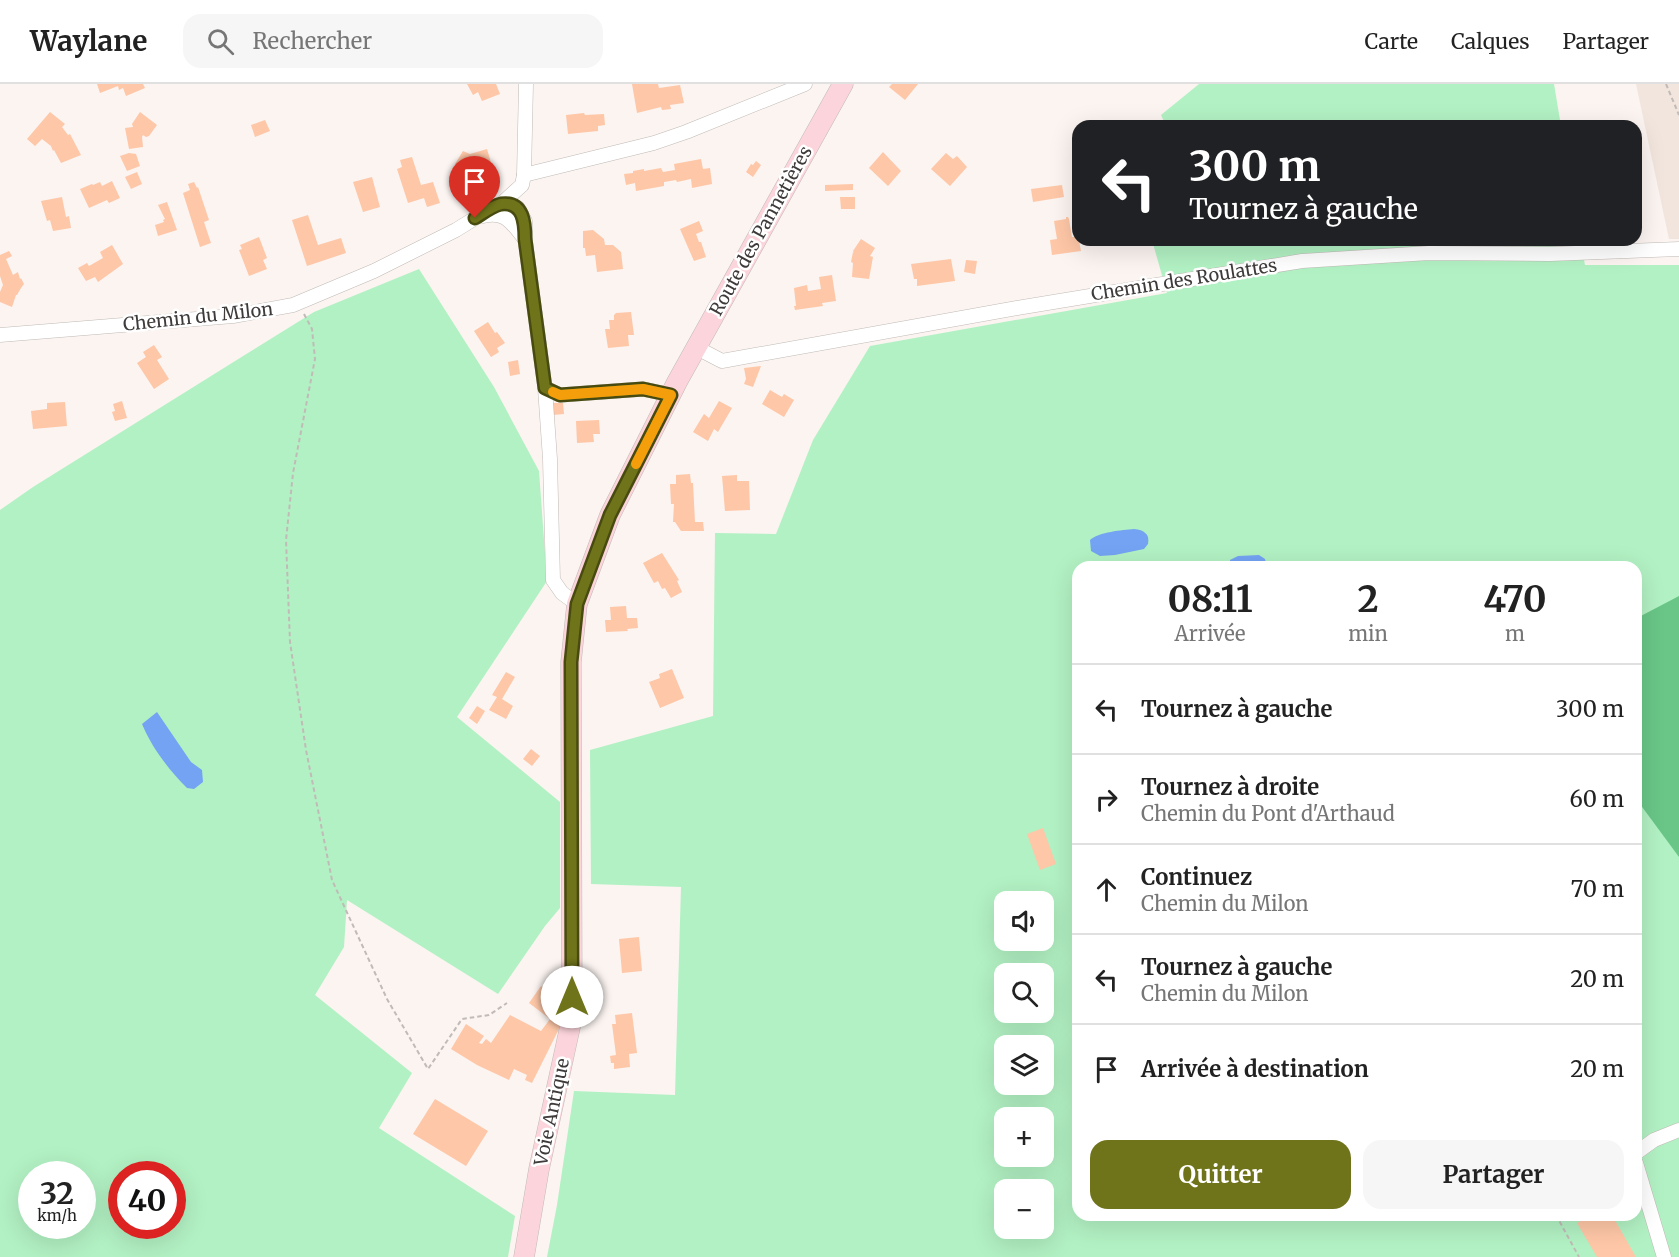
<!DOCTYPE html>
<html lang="fr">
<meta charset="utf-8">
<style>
body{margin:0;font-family:Merriweather,serif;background:#f6f6f6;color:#222;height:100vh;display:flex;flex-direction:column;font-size:22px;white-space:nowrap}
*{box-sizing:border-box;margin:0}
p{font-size:20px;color:#767676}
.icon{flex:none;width:33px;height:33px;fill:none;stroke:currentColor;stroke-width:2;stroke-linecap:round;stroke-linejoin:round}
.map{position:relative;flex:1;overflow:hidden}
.side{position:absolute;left:1072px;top:477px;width:570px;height:660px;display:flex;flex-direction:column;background:#fff;border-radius:18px;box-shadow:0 6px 24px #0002}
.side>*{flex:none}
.top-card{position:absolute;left:1072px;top:36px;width:570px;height:126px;border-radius:18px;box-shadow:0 6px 24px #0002;background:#202124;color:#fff;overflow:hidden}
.buttons{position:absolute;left:994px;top:807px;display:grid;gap:12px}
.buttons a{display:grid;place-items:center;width:60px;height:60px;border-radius:12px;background:#fff;box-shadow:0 6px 24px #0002;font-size:30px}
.speed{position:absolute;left:18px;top:1077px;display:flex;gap:12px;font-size:30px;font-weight:700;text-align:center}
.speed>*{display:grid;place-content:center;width:78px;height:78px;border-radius:50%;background:#fff;box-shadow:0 6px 24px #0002;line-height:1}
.speed small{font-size:15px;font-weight:400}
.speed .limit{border:9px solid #d22;background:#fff;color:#111}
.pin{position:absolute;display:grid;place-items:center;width:51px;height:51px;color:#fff;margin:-62px -26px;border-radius:50% 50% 50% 0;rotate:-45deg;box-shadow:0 0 6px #0007}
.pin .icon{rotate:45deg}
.me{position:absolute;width:66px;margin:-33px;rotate:0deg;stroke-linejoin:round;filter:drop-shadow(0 0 4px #0008)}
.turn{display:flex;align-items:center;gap:21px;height:126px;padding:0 18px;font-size:27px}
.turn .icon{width:78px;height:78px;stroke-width:2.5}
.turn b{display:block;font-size:42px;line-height:51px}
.eta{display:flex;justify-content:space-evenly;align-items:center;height:102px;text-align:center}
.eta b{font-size:36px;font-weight:700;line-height:42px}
.cta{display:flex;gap:12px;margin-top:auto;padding:12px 18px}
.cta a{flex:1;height:69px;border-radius:18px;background:#6f7319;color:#fff;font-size:24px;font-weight:700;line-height:69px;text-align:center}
.cta a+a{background:#f6f6f6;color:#222}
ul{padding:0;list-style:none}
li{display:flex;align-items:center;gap:18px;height:90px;padding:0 18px;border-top:2px solid #e0e0e0}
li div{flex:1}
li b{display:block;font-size:22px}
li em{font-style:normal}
header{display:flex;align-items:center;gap:36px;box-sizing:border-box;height:84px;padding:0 30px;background:#fff;border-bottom:2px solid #e0e0e0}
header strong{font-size:28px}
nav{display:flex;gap:33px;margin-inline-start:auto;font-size:21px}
.search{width:420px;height:54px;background:#f6f6f6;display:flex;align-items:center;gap:15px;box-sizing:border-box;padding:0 21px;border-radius:18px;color:#767676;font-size:22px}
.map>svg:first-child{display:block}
.built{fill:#f2e5dd}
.green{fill:#b2f1c3;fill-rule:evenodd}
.forest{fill:#69c687}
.water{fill:#74a3f3}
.building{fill:#fec7a7}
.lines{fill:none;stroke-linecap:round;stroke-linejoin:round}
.street-casing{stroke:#c0bab6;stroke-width:15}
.secondary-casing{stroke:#c0bab6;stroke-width:21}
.path{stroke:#c1bbb8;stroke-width:2;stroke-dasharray:4.5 3;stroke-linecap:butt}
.street{stroke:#fff;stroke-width:14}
.secondary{stroke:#fcd4db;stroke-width:20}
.route-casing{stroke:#484b10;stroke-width:15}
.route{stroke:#6f7319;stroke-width:10}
.slow{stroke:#f59e0b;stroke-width:10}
.labels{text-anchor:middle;stroke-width:5;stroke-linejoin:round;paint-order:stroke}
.street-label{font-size:18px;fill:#3e3b3a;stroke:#fff}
</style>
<header>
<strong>Waylane</strong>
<div class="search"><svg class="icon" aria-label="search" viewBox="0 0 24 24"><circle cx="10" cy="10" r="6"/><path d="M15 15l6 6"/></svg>Rechercher</div>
<nav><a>Carte</a><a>Calques</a><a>Partager</a></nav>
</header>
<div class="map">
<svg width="1679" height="1173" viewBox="0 0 1679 1173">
<rect width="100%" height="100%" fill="#fbf4f1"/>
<polygon class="built" points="1636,0 1679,0 1679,155 1669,155"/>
<g class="green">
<polygon points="1199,0 1554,0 1561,42 1166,42 1161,31"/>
<path d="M1152,156H1580L1585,181H1679V1173H547L557,1121L574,1007L675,1011L681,803L591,800L590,666L713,632L715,449L776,450L813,356L870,262L1167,209ZM1078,483H1636V1131H1078ZM1005,818H1044V856H1005ZM1005,890H1044V928H1005ZM1005,962H1044V1000H1005ZM1005,1034H1044V1072H1005ZM1005,1106H1044V1144H1005Z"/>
<path d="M419,185L494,303L539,387L547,497L457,633L560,718V824L545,842L498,910L347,816L344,863L315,911L412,989L379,1044L515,1132L508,1173H0V426L33,403L314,228ZM32,1090H82V1142H32ZM122,1090H172V1142H122Z"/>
</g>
<polygon class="forest" points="1679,512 1679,773 1637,716 1637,534"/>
<g class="water">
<path d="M1134,445C1144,446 1150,450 1148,460L1144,465L1115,471L1100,472L1091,467L1090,456C1099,448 1122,446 1134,445Z"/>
<polygon points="1259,471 1265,475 1267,483 1230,483 1230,476 1238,472"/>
<path d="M157,628L191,678L202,686L203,698L194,705L187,704C169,686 152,664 142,640Z"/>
</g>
<g class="building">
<polygon points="97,0 143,0 145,4 126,12 123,4 119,6 118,2 100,9"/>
<polygon points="467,0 496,0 500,10 482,17 478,8 473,11"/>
<polygon points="632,0 658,0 659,4 680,1 684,19 670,21 671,25 662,26 661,23 637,29"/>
<polygon points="892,0 918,0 905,16 889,3"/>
<polygon points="50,28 65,40 62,43 68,51 70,50 81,71 61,79 54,66 53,67 51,62 42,55 35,62 27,55"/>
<polygon points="140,28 157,41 149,52 146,53 143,51 142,53 143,63 129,65 125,44 133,43 132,40"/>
<polygon points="584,29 585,31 604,30 605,41 598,42 598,47 568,50 566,31"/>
<polygon points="265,36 270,47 255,53 251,41"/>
<polygon points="487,65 496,95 484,98 482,92 480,92 478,87 470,90 467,95 462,92 455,94 452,84 456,83 455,80 463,67 470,70"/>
<polygon points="883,68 901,87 888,102 869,84"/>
<polygon points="129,69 136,70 140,82 127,87 120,72"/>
<polygon points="946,69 953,75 957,72 967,83 950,102 931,85"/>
<polygon points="412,73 421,101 433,98 440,119 427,123 424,114 408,119 397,85 402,83 400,76"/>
<polygon points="701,75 703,85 710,84 712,100 692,104 691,95 677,98 676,96 664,98 664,102 636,107 635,99 626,101 624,90 633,89 633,87 644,85 644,87 661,84 663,88 675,86 674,80"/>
<polygon points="756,77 761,81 753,93 746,88 751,80 753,81"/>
<polygon points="137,88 142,100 131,105 125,93"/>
<polygon points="372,93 380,123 363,128 353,98"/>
<polygon points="112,97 120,114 109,119 107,116 89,124 80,105 92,100 93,101 100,98 102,102"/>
<polygon points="194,98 197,104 198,103 209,136 204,138 211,159 200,163 183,109 190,106 188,100"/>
<polygon points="853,100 853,106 825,107 825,101"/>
<polygon points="1062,101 1064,113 1033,118 1031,105"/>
<polygon points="62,113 66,133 69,132 71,144 53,147 50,136 47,137 41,117"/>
<polygon points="840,113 855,113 855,125 841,125"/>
<polygon points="167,118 177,146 158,152 155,141 164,138 163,136 165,135 158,121"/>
<polygon points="308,131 318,161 341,154 346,169 307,182 292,136"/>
<polygon points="1066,133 1068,133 1069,135 1072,153 1078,152 1081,167 1052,171 1050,156 1057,155 1054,137 1066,135"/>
<polygon points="699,137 703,147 696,150 699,158 701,158 706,173 694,177 680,145"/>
<polygon points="593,146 604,155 605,161 613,161 621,168 623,185 597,188 595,171 586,172 585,164 583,164 583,147"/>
<polygon points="259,153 267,174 263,176 267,185 249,192 239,166 242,165 240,161"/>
<polygon points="861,155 875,164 870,172 873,173 869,195 852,193 853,179 851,178 853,168 854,169 853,167"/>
<polygon points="112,161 123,180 98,198 95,193 86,197 78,184 87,179 89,182 103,174 100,168"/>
<polygon points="9,167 12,172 6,175 13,191 18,188 20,195 21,194 24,200 21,204 17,211 16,211 12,223 0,218 0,208 3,201 0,192 0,171"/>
<polygon points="951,175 955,197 917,202 917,195 914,195 911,180"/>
<polygon points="966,176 977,177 975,190 964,188"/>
<polygon points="832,191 836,217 822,219 823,222 795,226 794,222 796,222 794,204 807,201 808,207 821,205 819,193"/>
<polygon points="631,228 634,251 628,251 629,262 608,264 605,245 610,245 609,236 614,236 614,231 616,229"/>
<polygon points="488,238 495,249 497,248 505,259 497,264 499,268 491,273 474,247"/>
<polygon points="154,261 162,273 157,276 169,295 154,305 137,279 146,273 143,268"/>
<polygon points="518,276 520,290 510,292 508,278"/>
<polygon points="761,282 753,303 744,300 746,295 744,284"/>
<polygon points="770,306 782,313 784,310 794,316 784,333 762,320"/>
<polygon points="122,317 127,334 115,337 112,328 115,327 113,320"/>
<polygon points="719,317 732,324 718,348 714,345 708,357 693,348 704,330 709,334"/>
<polygon points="65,318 67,342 33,345 31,327 47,325 47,319"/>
<polygon points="552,319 563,319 564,330 553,331"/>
<polygon points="599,336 600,350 593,350 594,358 577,359 576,337"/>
<polygon points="690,390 691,399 693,399 695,438 703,438 704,447 681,447 675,438 673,438 674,420 671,420 670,400 676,400 676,391"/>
<polygon points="737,391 737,397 749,397 750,426 725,427 722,392"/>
<polygon points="662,469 679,496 677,497 682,508 671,514 665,504 662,505 658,497 654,499 643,479"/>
<polygon points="626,522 627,534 637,534 638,544 627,545 628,547 606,548 605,536 611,536 610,523"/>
<polygon points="672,585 684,614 660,624 649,598 660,594 659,590"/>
<polygon points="506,588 515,593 502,615 513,622 506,635 489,626 497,613 492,611"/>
<polygon points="477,622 485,627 477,640 469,634"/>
<polygon points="531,665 540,672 532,682 523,675"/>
<polygon points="1043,744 1056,780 1040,786 1027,750"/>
<polygon points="639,853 642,887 622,889 619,855"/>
<polygon points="541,902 562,918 559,928 563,931 559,945 532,999 525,996 527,991 514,985 509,996 477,981 451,965 466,940 484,952 479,959 482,960 486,955 491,959 510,931 541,947 550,935 529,919"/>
<polygon points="632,929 637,969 629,970 630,983 614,985 614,979 611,979 610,972 616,971 612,940 616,940 615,931"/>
<polygon points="435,1015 488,1047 466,1082 413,1050"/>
<polygon points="1592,1131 1612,1131 1636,1173 1597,1173 1577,1139"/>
</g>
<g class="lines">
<defs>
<g id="street">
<polyline points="524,91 654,59 686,48 805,0"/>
<polyline points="501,120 522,101 524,91 526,0"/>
<path d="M483,132C506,126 512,140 525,155"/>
<polyline points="0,251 233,232 293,221 374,187 456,146 493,123 501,120 507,120 518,124 525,137 525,155 545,304 550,375 553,496 562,509 577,520"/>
<polyline points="697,264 722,277 1017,224 1302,177 1429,169 1550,170 1679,165"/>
<polyline points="545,304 560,311 643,305 671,311"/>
<polyline points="1636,1069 1654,1056 1679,1046"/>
<polyline points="1636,1079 1664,1173"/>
</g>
<polyline id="secondary" points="524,1173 539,1085 572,934 571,578 577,520 610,431 677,298 843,0"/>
</defs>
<use href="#street" class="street-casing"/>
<use href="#secondary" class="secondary-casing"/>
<g class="path">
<polyline points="1666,0 1679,31"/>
<polyline points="304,230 312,245 315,275 293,389 286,456 290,558 306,666 332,796 387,915 428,985 462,935 489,931 507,919"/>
<polyline points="1556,1131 1579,1173"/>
</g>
<use href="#street" class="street"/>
<use href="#secondary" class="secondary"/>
</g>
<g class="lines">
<defs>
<path id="route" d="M475,134C483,129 492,122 501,120C524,117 525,140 525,155L545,304L560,311L643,305L671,311L610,431L577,520L571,578L572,913"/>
</defs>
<use href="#route" class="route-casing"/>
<use href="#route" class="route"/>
<polyline class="slow" points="553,308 560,311 643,305 671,311 636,380"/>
</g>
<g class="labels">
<g class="street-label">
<text transform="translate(761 147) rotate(-61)" y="6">Route des Pannetières</text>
<text transform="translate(1184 196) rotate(-9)" y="6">Chemin des Roulattes</text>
<text transform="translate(198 233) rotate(-6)" y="6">Chemin du Milon</text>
<text transform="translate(552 1028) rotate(-78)" y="6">Voie Antique</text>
</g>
</g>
</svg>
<div class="buttons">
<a><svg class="icon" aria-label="sound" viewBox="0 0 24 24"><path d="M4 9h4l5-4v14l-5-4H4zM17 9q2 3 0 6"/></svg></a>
<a><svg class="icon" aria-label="search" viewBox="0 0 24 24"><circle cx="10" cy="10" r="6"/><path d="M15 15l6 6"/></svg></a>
<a><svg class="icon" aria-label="layers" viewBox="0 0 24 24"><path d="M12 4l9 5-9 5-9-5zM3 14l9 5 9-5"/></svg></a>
<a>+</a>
<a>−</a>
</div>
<div class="speed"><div>32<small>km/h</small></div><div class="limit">40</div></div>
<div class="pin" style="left:475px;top:134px;background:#d93025"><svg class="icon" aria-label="arrive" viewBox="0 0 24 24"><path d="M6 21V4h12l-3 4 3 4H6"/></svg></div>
<svg class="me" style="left:572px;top:913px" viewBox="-20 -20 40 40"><circle r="19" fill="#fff"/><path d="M0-13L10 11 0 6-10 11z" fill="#6f7319"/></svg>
<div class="top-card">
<div class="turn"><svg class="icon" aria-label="left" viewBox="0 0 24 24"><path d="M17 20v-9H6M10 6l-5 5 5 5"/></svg><div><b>300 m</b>Tournez à gauche</div></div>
</div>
<section class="side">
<div class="eta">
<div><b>08:11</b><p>Arrivée</p></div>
<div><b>2</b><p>min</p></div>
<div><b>470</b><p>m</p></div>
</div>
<ul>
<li><svg class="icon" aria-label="left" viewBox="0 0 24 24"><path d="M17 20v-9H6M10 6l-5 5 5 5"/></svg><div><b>Tournez à gauche</b></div><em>300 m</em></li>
<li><svg class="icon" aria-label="right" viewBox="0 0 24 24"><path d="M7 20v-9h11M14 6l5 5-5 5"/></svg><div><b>Tournez à droite</b><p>Chemin du Pont d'Arthaud</p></div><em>60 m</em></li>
<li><svg class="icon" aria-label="ahead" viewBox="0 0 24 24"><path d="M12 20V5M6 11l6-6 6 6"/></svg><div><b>Continuez</b><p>Chemin du Milon</p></div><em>70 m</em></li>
<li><svg class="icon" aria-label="left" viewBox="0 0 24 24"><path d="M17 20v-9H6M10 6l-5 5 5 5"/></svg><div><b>Tournez à gauche</b><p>Chemin du Milon</p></div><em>20 m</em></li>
<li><svg class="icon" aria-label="arrive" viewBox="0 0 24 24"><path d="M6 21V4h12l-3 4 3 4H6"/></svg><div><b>Arrivée à destination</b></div><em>20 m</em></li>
</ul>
<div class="cta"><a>Quitter</a><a>Partager</a></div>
</section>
</div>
